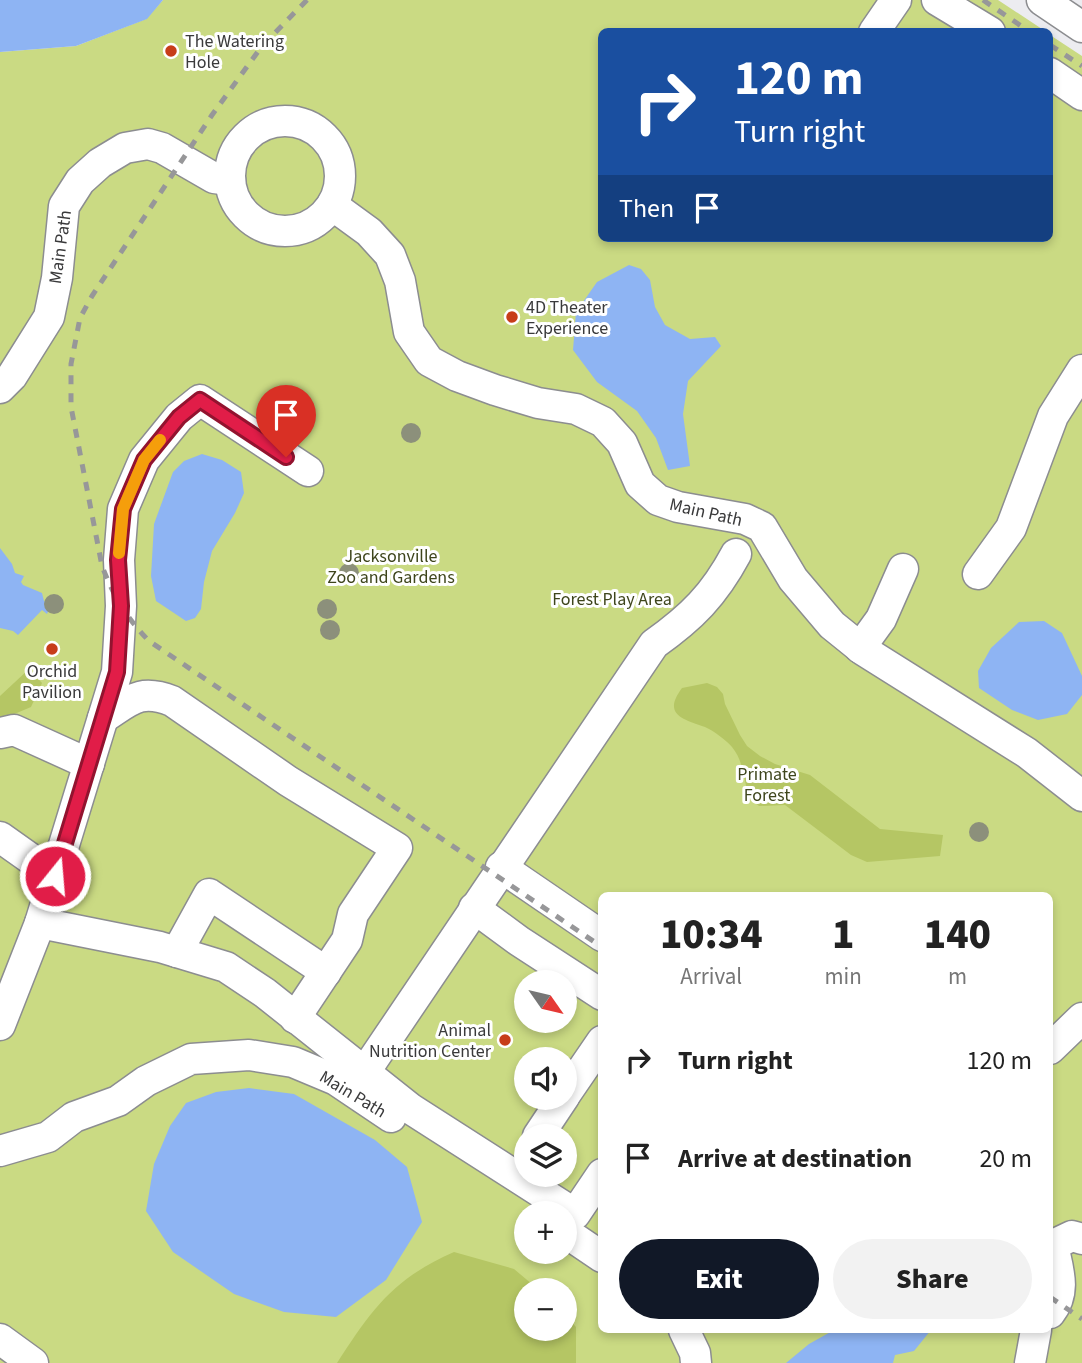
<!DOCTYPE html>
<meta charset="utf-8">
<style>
body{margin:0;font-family:"Source Sans 3",sans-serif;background:#f2f2f2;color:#222;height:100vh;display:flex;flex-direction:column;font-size:26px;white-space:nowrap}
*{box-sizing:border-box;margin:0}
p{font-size:23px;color:#767676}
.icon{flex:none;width:38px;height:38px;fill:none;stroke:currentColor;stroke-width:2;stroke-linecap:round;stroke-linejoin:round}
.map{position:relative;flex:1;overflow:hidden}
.drawer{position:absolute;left:598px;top:892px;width:455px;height:441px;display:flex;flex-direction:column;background:#fff;border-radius:10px;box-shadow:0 4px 10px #0003}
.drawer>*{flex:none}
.banner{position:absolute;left:598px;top:28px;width:455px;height:214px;border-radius:10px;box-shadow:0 4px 10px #0003;background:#1a4fa0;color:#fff;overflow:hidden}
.needle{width:46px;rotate:124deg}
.fabs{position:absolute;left:514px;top:970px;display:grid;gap:14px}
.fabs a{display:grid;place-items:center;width:63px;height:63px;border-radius:50%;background:#fff;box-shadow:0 4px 10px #0003;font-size:35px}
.pin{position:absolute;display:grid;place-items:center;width:60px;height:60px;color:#fff;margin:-72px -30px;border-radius:50% 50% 50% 0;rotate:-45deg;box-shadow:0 0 7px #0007}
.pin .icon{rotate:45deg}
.me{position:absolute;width:77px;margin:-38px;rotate:17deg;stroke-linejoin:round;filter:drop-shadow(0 0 5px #0008)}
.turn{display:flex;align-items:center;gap:24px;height:147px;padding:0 21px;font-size:32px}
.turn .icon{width:91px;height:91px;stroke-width:2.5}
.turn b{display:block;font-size:49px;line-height:60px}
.then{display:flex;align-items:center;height:66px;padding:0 21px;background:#0003;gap:14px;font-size:26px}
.eta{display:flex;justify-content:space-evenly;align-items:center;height:119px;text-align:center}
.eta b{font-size:42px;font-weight:800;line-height:49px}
.action{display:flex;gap:14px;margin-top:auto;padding:14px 21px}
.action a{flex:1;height:80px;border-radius:42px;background:#111827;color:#fff;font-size:28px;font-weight:800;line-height:80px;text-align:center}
.action a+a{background:#f2f2f2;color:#222}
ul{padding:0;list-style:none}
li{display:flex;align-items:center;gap:21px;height:98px;padding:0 21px}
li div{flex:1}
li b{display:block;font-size:26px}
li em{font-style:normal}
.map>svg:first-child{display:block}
.green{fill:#cada83;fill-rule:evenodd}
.forest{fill:#b5c664}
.water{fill:#8eb4f3}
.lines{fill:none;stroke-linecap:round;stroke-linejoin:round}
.minor-casing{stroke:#8c8d90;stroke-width:33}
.minor{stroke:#fff;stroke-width:30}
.rail{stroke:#979799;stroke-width:5;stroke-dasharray:9 9;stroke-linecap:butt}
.tree{fill:#8c907b}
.route-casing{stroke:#92132f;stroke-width:18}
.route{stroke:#e11d48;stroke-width:12}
.slow{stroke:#f59e0b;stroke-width:12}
.poi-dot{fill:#c73d19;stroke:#fff;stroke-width:2.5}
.labels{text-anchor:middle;stroke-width:6;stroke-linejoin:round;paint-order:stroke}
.poi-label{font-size:18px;fill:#3a3a3b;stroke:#fff;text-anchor:start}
.street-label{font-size:18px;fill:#3a3a3b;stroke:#fff}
.park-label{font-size:18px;fill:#3e451c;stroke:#fff}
</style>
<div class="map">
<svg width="1082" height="1363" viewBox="0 0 1082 1363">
<rect width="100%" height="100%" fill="#ececf0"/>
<path class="green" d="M163,0H998L1045,31L602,32V238H1050V35L1082,56V1363H0V52L76,46L146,19ZM602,896H1050V1330H602ZM527,982H565V1020H527ZM527,1059H565V1097H527ZM527,1136H565V1174H527ZM527,1213H565V1251H527ZM527,1290H565V1328H527Z"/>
<g class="forest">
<polygon points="29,669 42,683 31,707 0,720 0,696"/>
<path d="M707,683L717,687L723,694L725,704L740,735L747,746L760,756L775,764L810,775L880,829L943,835L940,856L867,862L851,855L785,805L759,806L750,799C743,781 745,763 732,747C726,740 714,731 705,727C683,719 662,715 682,688Z"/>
<path d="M454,1252L514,1269L539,1290H527V1328H565V1315L576,1327V1363H337C372,1309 393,1279 454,1252Z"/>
</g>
<g class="water">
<polygon points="0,0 163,0 147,19 76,46 0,52"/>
<polygon points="629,265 641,269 650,280 655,307 665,325 690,339 715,337 721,346 688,381 683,414 690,466 668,470 656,438 637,411 597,382 573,350 576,312 597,282"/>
<polygon points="202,454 222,460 241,472 244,493 235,513 212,551 204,582 201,609 195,618 186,621 156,601 151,576 154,524 173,472 184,461"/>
<polygon points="0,548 12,564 15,573 24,576 21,582 23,585 42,593 44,601 51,605 47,614 42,610 18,635 13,631 0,628"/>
<polygon points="1044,621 1062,633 1082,676 1082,695 1067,714 1038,720 1012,710 979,688 978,671 991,648 1019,622"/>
<polygon points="249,1088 294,1094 375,1140 407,1167 422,1222 386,1280 336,1317 284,1312 234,1294 173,1252 146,1211 154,1164 170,1126 186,1103 216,1092"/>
<polygon points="834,1330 931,1330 914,1351 895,1355 893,1363 786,1363 809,1344"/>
</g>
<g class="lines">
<defs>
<g id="minor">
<polyline points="937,0 990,32"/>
<polyline points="1042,0 1082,27"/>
<polyline points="874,32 896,0"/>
<polyline points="1050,73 1082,95"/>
<circle cx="285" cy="176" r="55"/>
<polyline points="332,205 369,232 390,255 400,281 409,332 429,361 457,376 495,390 538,403 576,409 603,422 622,443 640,484 658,500 678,507 745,519 762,527 793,579 832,625 863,650 1027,753 1082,796"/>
<polyline points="0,388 12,376 49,317 57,278 64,206 80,181 100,163 125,148 148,144 162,148 214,178 230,180"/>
<polyline points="978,574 1011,528 1053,416 1082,370"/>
<polyline points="860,648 881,619 903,569"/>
<path d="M103,718C130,701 139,688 172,701L288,781L397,848L353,914L347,940L295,1018"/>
<polyline points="0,733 14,730 89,764"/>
<polyline points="0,837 55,876"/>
<polyline points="501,867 602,936"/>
<polyline points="474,908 519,941 602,995"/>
<polyline points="40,923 160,947 226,967 265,993 411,1109 575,1214 602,1174"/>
<polyline points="177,952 209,894 326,972"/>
<polyline points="0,1025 40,923 117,672 121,606 119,560 123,509 144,460 179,417 200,400 308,471"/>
<polyline points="1050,1049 1082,1018"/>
<path d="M364,1073L654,644C692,617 714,595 736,554"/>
<polyline points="565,1095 602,1041"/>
<polyline points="538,1136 564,1097"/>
<polyline points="0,1151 48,1137 74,1117 118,1101 146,1081 191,1059 249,1055 293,1062 336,1080 391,1117"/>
<polyline points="565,1232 602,1257"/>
<path d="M1050,1313C1067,1292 1058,1269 1053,1245L1072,1236L1082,1239"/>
<polyline points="684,1330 695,1353 696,1363"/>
<polyline points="0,1339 33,1363"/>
<polyline points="1030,1363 1036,1330"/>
</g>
</defs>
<use href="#minor" class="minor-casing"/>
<use href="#minor" class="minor"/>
<g class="rail">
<path d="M307,0L262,46L212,115L92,296L80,318L71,364V407L102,566C114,597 126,617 149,641L602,947"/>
<polyline points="983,0 1030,32"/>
<polyline points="1050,45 1082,66"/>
<polyline points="1050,1297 1082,1319"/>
</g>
</g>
<g class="tree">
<circle cx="411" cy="433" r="10"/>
<circle cx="349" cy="573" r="10"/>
<circle cx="54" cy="604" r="10"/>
<circle cx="327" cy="609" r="10"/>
<circle cx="330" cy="630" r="10"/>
<circle cx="979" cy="832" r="10"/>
</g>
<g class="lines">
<defs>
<polyline id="route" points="55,876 117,672 121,606 118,560 123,509 144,460 179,417 200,400 286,457"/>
</defs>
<use href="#route" class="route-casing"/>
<use href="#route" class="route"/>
<polyline class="slow" points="119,553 123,509 144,460 160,440"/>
</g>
<g class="poi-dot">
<circle cx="171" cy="51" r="7"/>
<circle cx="512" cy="317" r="7"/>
<circle cx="52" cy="649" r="7"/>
<circle cx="505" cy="1040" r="7"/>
</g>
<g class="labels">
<g class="poi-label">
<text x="185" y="47">The Watering<tspan x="185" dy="21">Hole</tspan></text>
<text x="526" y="313">4D Theater<tspan x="526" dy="21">Experience</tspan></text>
<text x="52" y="677" text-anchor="middle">Orchid<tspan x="52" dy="21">Pavilion</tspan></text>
<text x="491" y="1036" text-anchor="end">Animal<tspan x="491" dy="21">Nutrition Center</tspan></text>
</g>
<g class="street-label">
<text transform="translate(60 247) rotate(-82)" y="6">Main Path</text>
<text transform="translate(706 512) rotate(13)" y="6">Main Path</text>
<text transform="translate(353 1094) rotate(31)" y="6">Main Path</text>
</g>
<g class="park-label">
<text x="391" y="562">Jacksonville<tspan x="391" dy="21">Zoo and Gardens</tspan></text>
<text x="612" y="605">Forest Play Area</text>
<text x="767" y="780">Primate<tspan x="767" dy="21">Forest</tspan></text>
</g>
</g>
</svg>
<div class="fabs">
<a><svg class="needle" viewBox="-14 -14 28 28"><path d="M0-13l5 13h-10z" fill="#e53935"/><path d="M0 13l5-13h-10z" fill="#767676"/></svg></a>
<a><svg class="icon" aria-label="sound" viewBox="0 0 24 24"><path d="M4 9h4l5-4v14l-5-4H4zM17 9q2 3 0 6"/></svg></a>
<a><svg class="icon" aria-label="layers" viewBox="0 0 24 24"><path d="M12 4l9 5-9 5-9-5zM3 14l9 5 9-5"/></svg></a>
<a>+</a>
<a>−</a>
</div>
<div class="pin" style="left:286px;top:457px;background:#d93025"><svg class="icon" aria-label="arrive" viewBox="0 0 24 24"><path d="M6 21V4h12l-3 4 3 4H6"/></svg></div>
<svg class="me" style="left:55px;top:876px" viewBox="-20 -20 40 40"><circle r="17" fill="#e11d48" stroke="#fff" stroke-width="3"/><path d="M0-11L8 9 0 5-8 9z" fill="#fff"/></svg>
<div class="banner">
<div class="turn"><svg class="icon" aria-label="right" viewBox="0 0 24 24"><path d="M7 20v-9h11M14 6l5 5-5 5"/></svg><div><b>120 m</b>Turn right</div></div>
<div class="then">Then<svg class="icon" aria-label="arrive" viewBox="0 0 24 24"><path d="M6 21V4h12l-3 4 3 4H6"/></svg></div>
</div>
<section class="drawer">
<div class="eta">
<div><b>10:34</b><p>Arrival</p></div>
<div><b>1</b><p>min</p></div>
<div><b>140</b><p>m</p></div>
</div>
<ul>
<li><svg class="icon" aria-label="right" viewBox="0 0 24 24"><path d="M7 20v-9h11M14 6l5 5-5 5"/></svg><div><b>Turn right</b></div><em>120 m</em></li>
<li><svg class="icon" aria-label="arrive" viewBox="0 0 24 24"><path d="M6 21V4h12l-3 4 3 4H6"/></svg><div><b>Arrive at destination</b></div><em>20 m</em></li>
</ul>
<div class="action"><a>Exit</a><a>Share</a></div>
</section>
</div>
